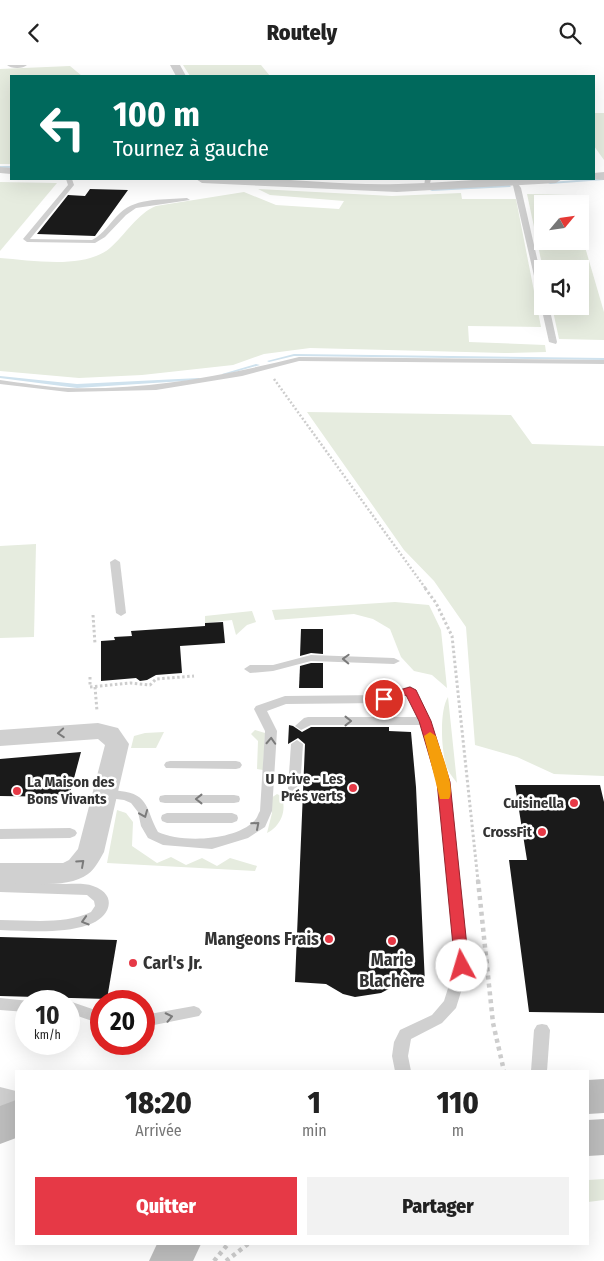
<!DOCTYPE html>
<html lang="fr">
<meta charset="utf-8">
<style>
body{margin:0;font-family:"Fira Sans Condensed",sans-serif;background:#f2f2f2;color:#222;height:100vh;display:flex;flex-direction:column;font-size:19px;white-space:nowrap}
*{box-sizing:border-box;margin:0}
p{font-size:16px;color:#767676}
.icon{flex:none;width:28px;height:28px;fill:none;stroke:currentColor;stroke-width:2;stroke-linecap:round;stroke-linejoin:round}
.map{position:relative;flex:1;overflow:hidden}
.sheet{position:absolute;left:15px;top:1005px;width:574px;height:175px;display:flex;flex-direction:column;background:#fff;border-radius:0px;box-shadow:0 5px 20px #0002}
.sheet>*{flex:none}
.top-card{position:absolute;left:10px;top:10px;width:585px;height:105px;border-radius:0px;box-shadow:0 5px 20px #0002;background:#00695c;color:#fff;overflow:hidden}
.needle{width:32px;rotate:61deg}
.fabs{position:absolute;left:534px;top:130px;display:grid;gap:10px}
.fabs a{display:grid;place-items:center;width:55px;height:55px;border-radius:0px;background:#fff;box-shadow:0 5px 20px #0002;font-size:25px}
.speed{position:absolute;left:15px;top:925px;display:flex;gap:10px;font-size:25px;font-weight:700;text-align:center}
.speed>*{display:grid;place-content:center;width:65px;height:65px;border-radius:50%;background:#fff;box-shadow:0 5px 20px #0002;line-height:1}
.speed small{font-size:12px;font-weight:400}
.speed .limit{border:8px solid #d22;background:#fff;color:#111}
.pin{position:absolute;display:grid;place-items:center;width:42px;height:42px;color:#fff;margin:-21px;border:2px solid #fff;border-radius:50%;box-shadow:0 1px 5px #0007}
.me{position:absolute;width:55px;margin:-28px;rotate:354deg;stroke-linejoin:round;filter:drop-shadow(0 0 4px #0008)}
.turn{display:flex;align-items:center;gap:18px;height:105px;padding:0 20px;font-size:22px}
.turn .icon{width:65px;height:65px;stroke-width:2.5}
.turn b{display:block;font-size:35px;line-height:42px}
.eta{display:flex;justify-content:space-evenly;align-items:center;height:85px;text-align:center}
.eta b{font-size:30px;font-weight:800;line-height:35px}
.primary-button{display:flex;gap:10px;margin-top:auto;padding:10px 20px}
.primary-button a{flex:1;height:58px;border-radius:0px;background:#e63946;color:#fff;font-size:20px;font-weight:800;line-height:58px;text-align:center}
.primary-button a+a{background:#f2f2f2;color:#222}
header{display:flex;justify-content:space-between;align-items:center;height:65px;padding:0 20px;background:#fff;font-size:22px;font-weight:800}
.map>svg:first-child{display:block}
.green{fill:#e6ecdf}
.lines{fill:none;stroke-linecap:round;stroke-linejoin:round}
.stream{fill:#cfe2ee;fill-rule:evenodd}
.building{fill:#1a1a1a}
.path-far2{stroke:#cdcdcd;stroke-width:2.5;stroke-dasharray:2 2;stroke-linecap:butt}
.path-far1{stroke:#cdcdcd;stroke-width:3;stroke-dasharray:2.5 2.5;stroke-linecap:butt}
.path{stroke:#cdcdcd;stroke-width:4.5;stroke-dasharray:4 4;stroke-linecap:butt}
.service{fill:#d0d0d0;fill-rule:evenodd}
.minor{fill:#d0d0d0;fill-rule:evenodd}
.secondary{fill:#bdbdbd;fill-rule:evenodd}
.oneway{stroke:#7a7a7a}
.route{fill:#e63946;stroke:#96252e}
.slow{fill:#f59e0b}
.poi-dot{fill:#e63946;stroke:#fff;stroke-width:2}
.labels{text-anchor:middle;stroke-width:5;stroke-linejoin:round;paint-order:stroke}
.poi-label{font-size:15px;font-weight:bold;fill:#333;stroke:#fff;text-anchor:end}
.near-poi-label{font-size:18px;font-weight:bold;fill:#333;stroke:#fff;text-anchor:end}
</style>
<header><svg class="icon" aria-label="back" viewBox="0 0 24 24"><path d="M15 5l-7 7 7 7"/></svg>Routely<svg class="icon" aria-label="search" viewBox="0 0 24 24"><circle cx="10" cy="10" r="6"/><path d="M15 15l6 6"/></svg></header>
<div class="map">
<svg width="604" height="1196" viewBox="0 0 604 1196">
<rect width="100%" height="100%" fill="#fff"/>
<g class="green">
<polygon points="183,0 261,0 270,11 190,11"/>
<polygon points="70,1 82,11 11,11 11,99 0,99 0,4"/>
<polygon points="594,48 604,48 604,95 594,81"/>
<polygon points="0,117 57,118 0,186"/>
<path d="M258,124L392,131L461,128L462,134H516L541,262L468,261L469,277L545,280L546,287L505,288L310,283L264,289L233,300L142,310L79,313L0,306V193C31,195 84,205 110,183C125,170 138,148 156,141L244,127L276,140L339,144L344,136L270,130Z"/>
<polygon points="527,129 570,130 572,139 542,139 542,176 580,176 580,165 604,247 604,275 559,274 552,241 580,241 580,204 543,204"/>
<polygon points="307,347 511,350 532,379 604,381 604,711 554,709 517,692 475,680 466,562 434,516 404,485"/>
<polygon points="36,479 34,572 0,573 0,481"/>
<polygon points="395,537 429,540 441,565 447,623 432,610 414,606 401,592 390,564 373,554 354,549 275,555 272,545"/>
<polygon points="252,546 256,557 247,560 236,570 232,555 205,558 205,551"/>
<path d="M448,632L457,718C454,714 450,709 448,705C441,690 439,646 448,632Z"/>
<polygon points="255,665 265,668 263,705 257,704 258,676 251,669"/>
<polygon points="164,667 156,683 131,683 134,671 145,668"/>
<path d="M277,729L281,731C288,745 280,762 267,768L272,748L271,733Z"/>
<polygon points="117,745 126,748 133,757 132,781 157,798 171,792 186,800 202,793 217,801 230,793 257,801 255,806 107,798"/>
<polygon points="604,1114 604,1135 588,1137 588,1115"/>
</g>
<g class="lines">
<g class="stream">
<rect x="0" y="101" width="11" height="2"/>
<polygon points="604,113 604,115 550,119 548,118 550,117"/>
<polygon points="509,120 511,121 510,122 432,126 430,125 432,124"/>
<polygon points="294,289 604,293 604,295 294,291 269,297 267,296"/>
<polygon points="256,299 260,300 224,310 222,309"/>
<polygon points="0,311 77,319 199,313 201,314 199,315 77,323 0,313"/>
</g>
</g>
<g class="building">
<polygon points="90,124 128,125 95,171 37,169 68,130 85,131"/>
<polygon points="223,557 225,578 180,581 182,608 156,610 147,615 140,616 136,613 101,616 101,576 115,575 114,572 132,571 131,566 205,561 205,558"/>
<polygon points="301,564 323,564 323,589 311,588 300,591"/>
<polygon points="311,598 323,598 323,623 299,623 300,601"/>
<polygon points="289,660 293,661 302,667 311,662 389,662 389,666 411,667 416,722 425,919 400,918 381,928 355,932 343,929 326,919 295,917 305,679 298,673 288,679"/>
<polygon points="81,687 69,732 0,731 0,694"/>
<polygon points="515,720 600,720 604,737 604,948 529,947 509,795 527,795"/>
<polygon points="0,872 117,875 107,934 0,931"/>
</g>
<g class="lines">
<polyline class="path-far2" points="274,314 426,524"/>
<g class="path-far1">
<polyline points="425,523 436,538 452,571 478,816"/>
<polyline points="93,550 95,579"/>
<polyline points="90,612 90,622 131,618 150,620 156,614 194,611"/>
<polyline points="95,622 97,646"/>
</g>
<g class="path">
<polyline points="478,815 493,958 504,1006"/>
<polyline points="214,1196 228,1179"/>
<polyline points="226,1196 248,1179"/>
</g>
<g class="service">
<path d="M66,114H72L74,120L30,174L92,175C104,169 110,157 120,148C137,132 165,135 187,133L190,135L136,143L126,150L105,172L95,178L27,177L23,174L68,120Z"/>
<polygon points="425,114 431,114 429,123 424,122"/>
<polygon points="512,116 516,116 521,123 542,215 542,230 538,228"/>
<polygon points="542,239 542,241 549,241 557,277 556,279 549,277 541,241"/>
<path d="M299,292L604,295V299L299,296L242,311L156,325L68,327L0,319V315C23,318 46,322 68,323C148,325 223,311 299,292Z"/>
<polygon points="115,494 120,497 126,548 121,551 116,548 110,497"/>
<polygon points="311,590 394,593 400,596 394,599 311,596 273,606 250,608 244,604 250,600 273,600"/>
<path d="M410,621L416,625L431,656L450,717L469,901L456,943L442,958L411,974L408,991L411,1006H395L392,991L394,977L400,965L432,950L444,936L455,901L438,717L420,660H311L301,665L295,661L304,653L308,652H417L407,630L383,638L286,639L267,646L277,666L272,746L265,762L248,773L212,784L163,780L148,773L141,761L138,747L131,738L124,735L101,732L99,729L101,726C107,724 114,725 120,726C150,729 146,746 158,767C181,778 235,776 254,756C257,754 258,749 260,746L265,666L254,644L256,641L285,631L382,630Z"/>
<polygon points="297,675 303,679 300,724 298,727 290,727 288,724 291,679"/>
<polygon points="170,696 236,696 240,697 242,700 240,703 236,704 166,703 164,700 166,697"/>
<polygon points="165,730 234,730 239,731 240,734 239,737 234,738 165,738 160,737 159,734 160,731"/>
<polygon points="167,748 232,748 237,750 238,753 237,756 232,758 167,758 162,756 161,753 162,750"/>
<polygon points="70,763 75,765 77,768 75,771 70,773 0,774 0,764"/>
<path d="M0,817C22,818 44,818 66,819C74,819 85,818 93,821C119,830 110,853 88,860C61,869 29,866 0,865V855C30,855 64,860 91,847L95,841L94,836L87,830L0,827Z"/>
<polygon points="0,933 30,936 26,936 26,947 0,945"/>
<polygon points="68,936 69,936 101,947 101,959 69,948"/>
<polygon points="194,941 199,943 202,947 199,951 144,962 144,950"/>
<polygon points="542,959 547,960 550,965 547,1006 531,1006 534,965 537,960"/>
</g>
<g class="minor">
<path d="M7,0H27C23,4 11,4 7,0Z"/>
<polygon points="170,0 180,0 186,11 176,11"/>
<polygon points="0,102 11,103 11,109 0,108"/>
<polygon points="604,107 604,115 591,114 594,114 594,108"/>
<path d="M196,114C263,109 331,121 398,119C453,118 508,110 562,114L556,118L397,127L202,118Z"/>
<path d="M98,658L118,663L129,679L104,787C100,794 95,804 88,809C69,824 24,818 0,818V798H63L69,795L78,784L105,680L98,674L0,681V665Z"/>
<polygon points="0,1022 16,1026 16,1054 0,1050"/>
</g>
<g class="secondary">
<polygon points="604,1014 604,1048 588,1049 588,1015"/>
<polygon points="16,1035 16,1073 0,1079 0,1041"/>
<polygon points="604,1054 604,1090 588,1091 588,1055"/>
<polygon points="157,1179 201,1179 193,1196 149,1196"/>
</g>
</g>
<defs><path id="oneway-chevron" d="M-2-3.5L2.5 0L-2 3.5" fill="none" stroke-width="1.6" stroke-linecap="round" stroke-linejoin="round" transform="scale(1.25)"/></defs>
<g class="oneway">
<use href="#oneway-chevron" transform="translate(346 594) rotate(-178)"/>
<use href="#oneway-chevron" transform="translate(348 656)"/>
<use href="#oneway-chevron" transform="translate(61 668) rotate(176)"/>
<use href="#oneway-chevron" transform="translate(271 676) rotate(-87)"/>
<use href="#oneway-chevron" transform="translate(199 734) rotate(-180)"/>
<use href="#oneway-chevron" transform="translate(144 749) rotate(68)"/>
<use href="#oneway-chevron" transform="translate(256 760) rotate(-41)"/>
<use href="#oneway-chevron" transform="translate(81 798) rotate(-42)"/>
<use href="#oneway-chevron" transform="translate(85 856) rotate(163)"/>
<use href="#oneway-chevron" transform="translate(169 952) rotate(-12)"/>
</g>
<polygon class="route" points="410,622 416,625 431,656 450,717 469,901 467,905 462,907 457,905 455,901 437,717 419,656 406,630 384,638 378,634 379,631"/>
<path class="slow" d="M430,667L436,671C440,685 456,722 449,734H440L424,671Z"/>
<g class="poi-dot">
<circle cx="353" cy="723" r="5"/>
<circle cx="17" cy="726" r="5"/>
<circle cx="574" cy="738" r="5"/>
<circle cx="542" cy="767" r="5"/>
<circle cx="329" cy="874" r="5"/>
<circle cx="392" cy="876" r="5"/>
<circle cx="133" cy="898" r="5"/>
</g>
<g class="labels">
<g class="poi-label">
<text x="343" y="719">U Drive - Les<tspan x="343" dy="17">Prés verts</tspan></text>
<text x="27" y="722" text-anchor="start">La Maison des<tspan x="27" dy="17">Bons Vivants</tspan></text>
<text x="564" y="743">Cuisinella</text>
<text x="532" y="772">CrossFit</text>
</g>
<g class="near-poi-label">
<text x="319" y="880">Mangeons Frais</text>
<text x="392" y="901" text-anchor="middle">Marie<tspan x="392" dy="21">Blachère</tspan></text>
<text x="143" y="904" text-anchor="start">Carl's Jr.</text>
</g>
</g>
</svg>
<div class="fabs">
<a><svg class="needle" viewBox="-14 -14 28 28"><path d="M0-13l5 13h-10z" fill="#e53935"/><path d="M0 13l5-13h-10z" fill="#767676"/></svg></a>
<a><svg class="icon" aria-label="sound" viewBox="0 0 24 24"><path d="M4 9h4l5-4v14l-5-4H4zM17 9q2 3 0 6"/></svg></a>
</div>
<div class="speed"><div>10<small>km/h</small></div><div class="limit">20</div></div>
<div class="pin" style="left:384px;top:634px;background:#d93025"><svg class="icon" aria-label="arrive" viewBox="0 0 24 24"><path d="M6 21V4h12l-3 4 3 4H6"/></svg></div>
<svg class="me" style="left:462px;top:901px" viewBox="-20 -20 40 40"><circle r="19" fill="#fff"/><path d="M0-13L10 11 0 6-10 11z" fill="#e63946"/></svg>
<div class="top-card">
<div class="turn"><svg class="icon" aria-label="left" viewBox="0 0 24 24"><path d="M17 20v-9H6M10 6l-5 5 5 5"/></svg><div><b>100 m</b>Tournez à gauche</div></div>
</div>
<section class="sheet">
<div class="eta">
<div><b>18:20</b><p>Arrivée</p></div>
<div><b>1</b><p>min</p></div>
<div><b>110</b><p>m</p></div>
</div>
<div class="primary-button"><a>Quitter</a><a>Partager</a></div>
</section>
</div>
